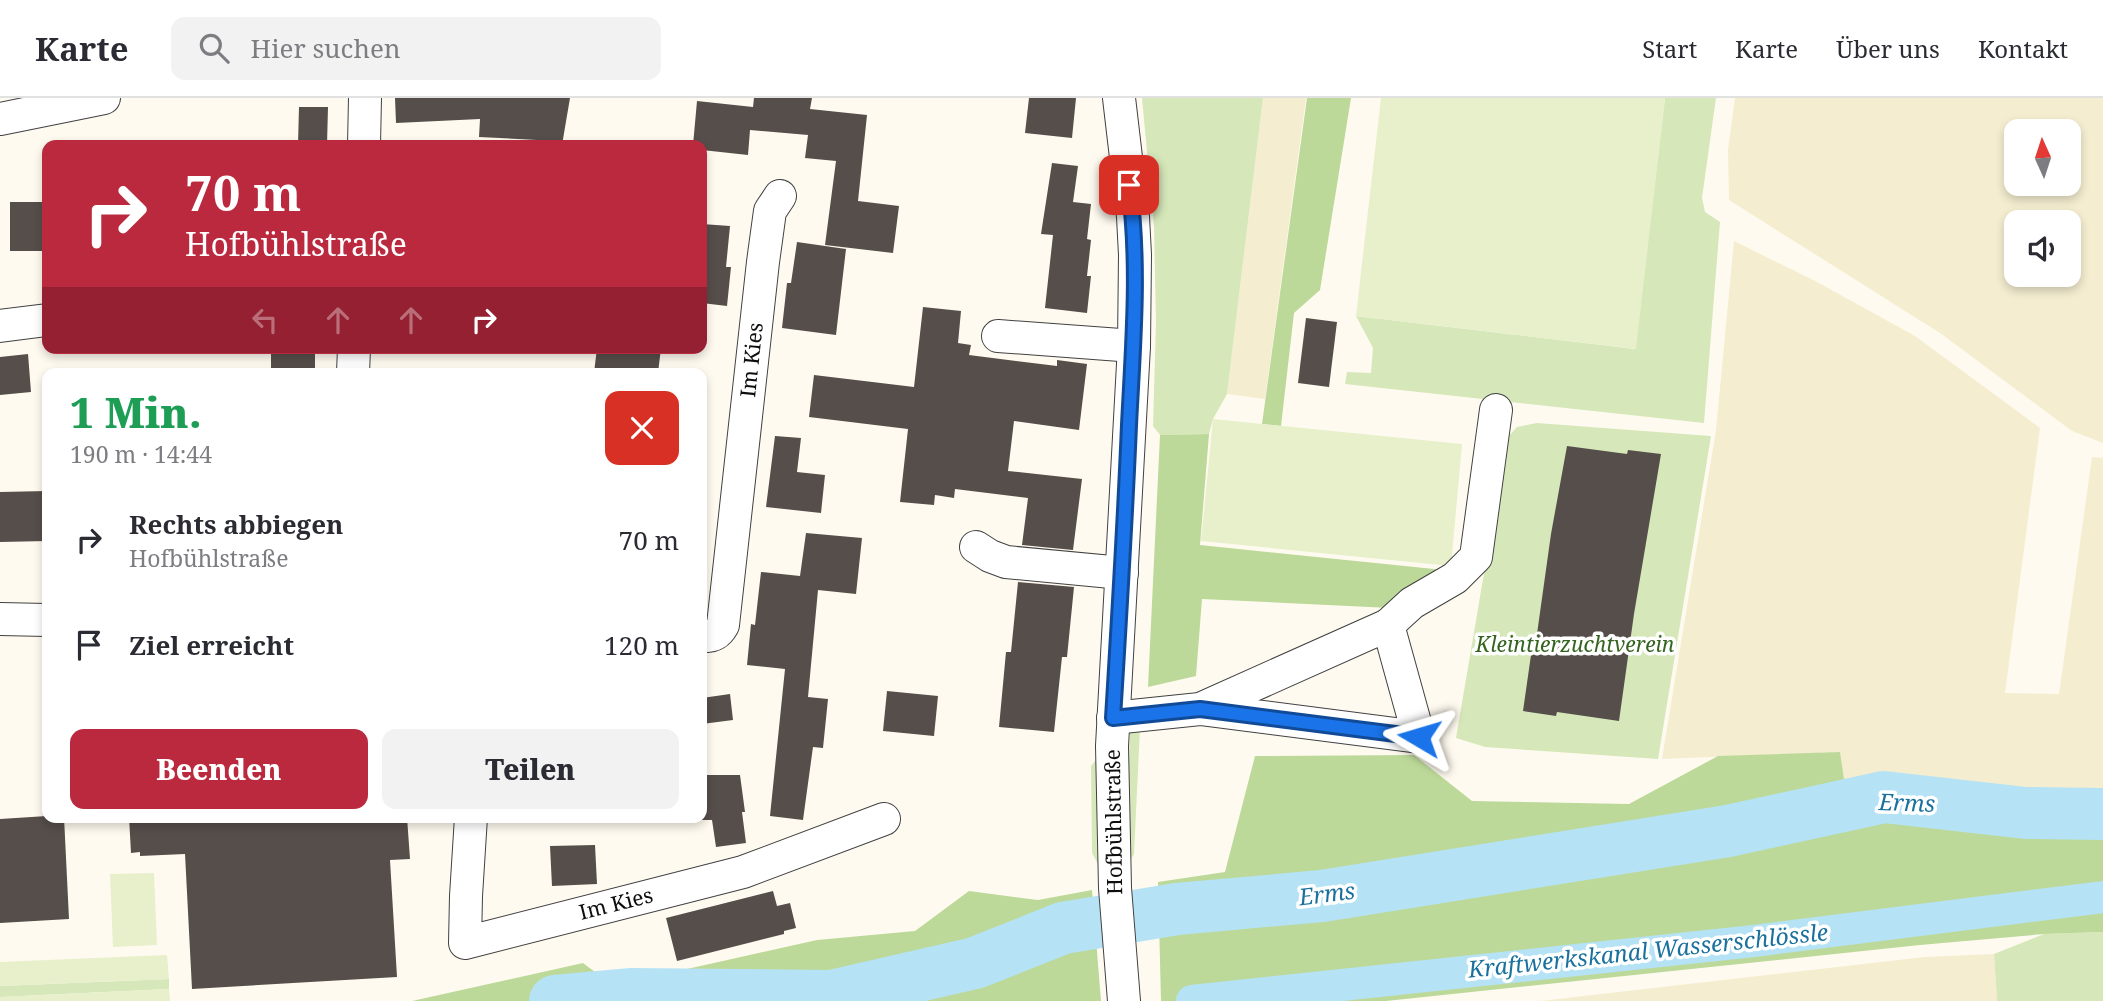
<!DOCTYPE html>
<html lang="de">
<meta charset="utf-8">
<style>
body{margin:0;font-family:"Noto Serif",serif;background:#f2f2f3;color:#2b2b33;height:100vh;display:flex;flex-direction:column;font-size:26px;white-space:nowrap}
*{box-sizing:border-box;margin:0}
p{font-size:23px;color:#7c7c81}
.icon{flex:none;width:38px;height:38px;fill:none;stroke:currentColor;stroke-width:2;stroke-linecap:round;stroke-linejoin:round}
.map{position:relative;flex:1;overflow:hidden}
.drawer{position:absolute;left:42px;top:270px;width:665px;height:455px;display:flex;flex-direction:column;background:#fff;border-radius:14px;box-shadow:0 4px 10px #0003}
.drawer>*{flex:none}
.guide{position:absolute;left:42px;top:42px;width:665px;height:214px;border-radius:14px;box-shadow:0 4px 10px #0003;background:#bb293e;color:#fff;overflow:hidden}
.needle{width:46px;rotate:357deg}
.fabs{position:absolute;left:2004px;top:21px;display:grid;gap:14px}
.fabs a{display:grid;place-items:center;width:77px;height:77px;border-radius:14px;background:#fff;box-shadow:0 4px 10px #0003;font-size:35px}
.pin{position:absolute;display:grid;place-items:center;width:60px;height:60px;color:#fff;margin:-30px;border-radius:14px;box-shadow:0 4px 10px #0006}
.me{position:absolute;width:77px;margin:-38px;rotate:277deg;stroke-linejoin:round;filter:drop-shadow(0 0 5px #0008)}
.turn{display:flex;align-items:center;gap:24px;height:147px;padding:0 28px;font-size:32px}
.turn .icon{width:91px;height:91px;stroke-width:2.5}
.turn b{display:block;font-size:49px;line-height:60px}
.lanes{display:flex;align-items:center;height:66px;padding:0 28px;background:#0003;justify-content:center;gap:35px;direction:ltr}
.lanes .off{opacity:.35}
.round{display:grid;place-items:center;flex:none;width:74px;height:74px;border-radius:14px;background:#f2f2f3}
.overview{display:flex;align-items:center;justify-content:space-between;height:119px;padding:0 28px}
h1{font-size:42px;font-weight:800;line-height:52px;color:#1e9e55}
.button{display:flex;gap:14px;margin-top:auto;padding:14px 28px}
.button a{flex:1;height:80px;border-radius:14px;background:#bb293e;color:#fff;font-size:28px;font-weight:800;line-height:80px;text-align:center}
.button a+a{background:#f2f2f3;color:#2b2b33}
ul{padding:0;list-style:none}
li{display:flex;align-items:center;gap:21px;height:105px;padding:0 28px}
li div{flex:1}
li b{display:block;font-size:26px}
li em{font-style:normal}
header{display:flex;align-items:center;gap:42px;box-sizing:border-box;height:98px;padding:0 35px;background:#fff;border-bottom:2px solid #e1e1e2}
header strong{font-size:33px}
nav{display:flex;gap:38px;margin-inline-start:auto;font-size:24px}
.search{width:490px;height:63px;background:#f2f2f3;display:flex;align-items:center;gap:18px;box-sizing:border-box;padding:0 24px;border-radius:14px;color:#7c7c81;font-size:26px}
.map>svg:first-child{display:block}
.farmland{fill:#f4edd0;fill-rule:evenodd}
.green{fill:#d6e8ba}
.forest{fill:#bcd999}
.pitch{fill:#e7f0cb}
.lines{fill:none;stroke-linecap:round;stroke-linejoin:round}
.canal{stroke:#b5e3f5;stroke-width:32}
.river{stroke:#b5e3f5;stroke-width:52}
.building{fill:#564e4a}
.minor-casing{stroke:#414141;stroke-width:34}
.minor{stroke:#fff;stroke-width:32}
.route-casing{stroke:#114b97;stroke-width:18}
.route{stroke:#1a73e8;stroke-width:12}
.labels{text-anchor:middle;stroke-width:7;stroke-linejoin:round;paint-order:stroke}
.street-label{font-size:21px;fill:#0e0e0e;stroke:#fff}
.park-label{font-size:21px;font-style:italic;fill:#356420;stroke:#fff}
.water-label{font-size:23px;font-style:italic;fill:#1a719d;stroke:#fff}
</style>
<header>
<strong>Karte</strong>
<div class="search"><svg class="icon" aria-label="search" viewBox="0 0 24 24"><circle cx="10" cy="10" r="6"/><path d="M15 15l6 6"/></svg>Hier suchen</div>
<nav><a>Start</a><a>Karte</a><a>Über uns</a><a>Kontakt</a></nav>
</header>
<div class="map">
<svg width="2103" height="903" viewBox="0 0 2103 903">
<rect width="100%" height="100%" fill="#fffaef"/>
<g class="farmland">
<polygon points="1263,0 1306,0 1265,301 1227,296"/>
<path d="M1735,0H2103V345L2072,333L1940,235L1729,102L1728,52ZM2016,33H2068V86H2016ZM2068,124V177H2016V124Z"/>
<polygon points="1734,143 1817,184 1915,238 2040,330 2005,595 2059,596 2092,359 2103,360 2103,690 2001,701 1845,695 1840,654 1662,661 1716,332"/>
<polygon points="1994,856 1997,903 1540,903 1925,859"/>
</g>
<g class="green">
<polygon points="1142,0 1263,0 1227,296 1213,321 1209,336 1160,337 1153,328 1156,224 1154,129"/>
<polygon points="1665,0 1716,0 1702,100 1705,114 1720,124 1704,325 1345,286 1347,274 1371,275 1373,250 1356,218 1635,251"/>
<polygon points="1537,325 1711,338 1658,661 1485,649 1456,640 1507,340 1517,329"/>
<polygon points="1140,631 1134,756 1126,770 1130,632"/>
<polygon points="1095,663 1097,665 1100,770 1092,755 1091,668"/>
<polygon points="2103,834 2103,903 1997,903 1994,856 2044,836"/>
<polygon points="169,881 169,891 0,899 0,888"/>
</g>
<g class="forest">
<polygon points="1307,0 1351,0 1320,192 1294,215 1281,328 1262,326"/>
<polygon points="1209,336 1200,447 1444,472 1390,510 1202,501 1196,578 1148,589 1160,337"/>
<polygon points="1840,654 1846,695 2001,701 2103,690 2103,834 2044,836 1920,847 1386,903 1161,903 1158,784 1225,774 1255,658 1414,657 1472,703 1629,706 1718,658"/>
<polygon points="1092,792 1101,903 412,903 583,865 599,877 638,882 817,842 915,833 969,793 1038,802"/>
</g>
<g class="pitch">
<polygon points="1381,0 1665,0 1636,251 1356,218"/>
<polygon points="1213,321 1462,346 1451,468 1201,443"/>
<polygon points="154,775 157,847 113,849 110,776"/>
<polygon points="167,857 169,881 0,888 0,864"/>
<polygon points="169,891 170,903 0,903 0,899"/>
</g>
<g class="lines">
<polyline class="canal" points="1192,903 1754,843 2103,799"/>
<polyline class="river" points="555,903 632,896 831,898 975,865 1063,830 1177,811 1322,798 1728,733 1884,699 2026,715 2103,716"/>
</g>
<g class="building">
<polygon points="395,0 570,0 562,47 536,47 537,42 479,39 480,21 396,25"/>
<polygon points="754,0 812,0 810,11 867,17 858,103 899,108 893,155 825,147 836,63 805,60 808,37 750,32 748,57 702,52 702,47 693,47 697,3 753,9"/>
<polygon points="1029,0 1076,0 1072,40 1025,35"/>
<polygon points="299,9 328,9 327,47 298,47"/>
<polygon points="1052,65 1078,68 1073,104 1091,106 1087,141 1091,142 1087,178 1091,178 1087,215 1045,210 1053,137 1041,136"/>
<rect x="10" y="104" width="37" height="49"/>
<polygon points="702,126 730,128 726,169 731,169 727,208 702,205"/>
<polygon points="797,144 846,151 836,237 782,230 787,185 791,185"/>
<polygon points="923,209 961,213 958,245 971,247 969,257 1057,268 1057,262 1087,266 1079,332 1014,323 1008,373 1082,381 1073,452 1022,447 1028,400 955,391 954,400 935,397 934,407 900,404 908,331 809,319 814,277 914,289"/>
<polygon points="1306,220 1337,224 1329,289 1298,285"/>
<rect x="271" y="250" width="44" height="25"/>
<polygon points="597,250 661,250 658,275 594,275"/>
<polygon points="28,256 31,294 0,297 0,259"/>
<polygon points="775,338 801,340 797,374 825,377 821,415 766,409"/>
<polygon points="1567,348 1627,356 1628,352 1661,356 1634,516 1619,623 1557,614 1556,618 1523,613 1533,543 1536,543 1551,436"/>
<polygon points="47,393 47,443 0,444 0,394"/>
<polygon points="806,435 862,440 856,496 818,492 808,599 828,601 823,650 813,649 803,722 770,718 785,571 747,567 751,526 755,527 761,474 800,478"/>
<polygon points="1018,484 1074,489 1067,559 1062,559 1054,634 999,629 1006,554 1011,554"/>
<polygon points="887,593 938,598 934,638 883,633"/>
<polygon points="730,596 733,622 702,626 702,600"/>
<polygon points="702,677 740,677 745,714 742,714 746,745 716,749 712,722 702,722"/>
<polygon points="47,718 64,719 69,821 0,825 0,721"/>
<polygon points="129,719 407,719 410,761 390,762 397,879 192,891 185,756 140,758 140,754 131,755"/>
<polygon points="595,747 597,786 552,788 550,748"/>
<polygon points="773,793 777,808 790,805 796,830 784,833 784,836 677,863 666,820"/>
</g>
<g class="lines">
<defs>
<g id="minor">
<polyline points="1119,0 1133,119 1135,157 1134,248 1112,648 1115,790 1124,903"/>
<polyline points="0,21 104,0"/>
<polyline points="364,47 365,0"/>
<polyline points="0,228 47,222"/>
<polyline points="998,238 1134,248"/>
<polyline points="353,275 354,250"/>
<polyline points="976,449 990,458 1006,464 1122,475"/>
<polyline points="0,521 47,522"/>
<polyline points="1388,527 1412,505 1455,480 1476,459 1496,312"/>
<path d="M702,538C713,539 718,536 723,527L763,164L770,113L780,98"/>
<polyline points="1113,620 1200,611 1388,527 1419,639 1200,611"/>
<polyline points="471,719 466,798 465,845 743,774 884,721"/>
</g>
</defs>
<use href="#minor" class="minor-casing"/>
<use href="#minor" class="minor"/>
</g>
<g class="lines">
<defs>
<path id="route" d="M1129,87C1140,166 1133,247 1129,327C1125,425 1119,523 1113,620L1200,611L1419,639"/>
</defs>
<use href="#route" class="route-casing"/>
<use href="#route" class="route"/>
</g>
<g class="labels">
<g class="street-label">
<text transform="translate(752 262) rotate(-84)" y="7">Im Kies</text>
<text transform="translate(1114 724) rotate(-91)" y="7">Hofbühlstraße</text>
<text transform="translate(616 806) rotate(-14)" y="7">Im Kies</text>
</g>
<g class="park-label">
<text x="1575" y="554">Kleintierzuchtverein</text>
</g>
<g class="water-label">
<text transform="translate(1907 705) rotate(2)" y="8">Erms</text>
<text transform="translate(1327 796) rotate(-7)" y="8">Erms</text>
<text transform="translate(1648 853) rotate(-6)" y="8">Kraftwerkskanal Wasserschlössle</text>
</g>
</g>
</svg>
<div class="fabs">
<a><svg class="needle" viewBox="-14 -14 28 28"><path d="M0-13l5 13h-10z" fill="#e53935"/><path d="M0 13l5-13h-10z" fill="#7c7c81"/></svg></a>
<a><svg class="icon" aria-label="sound" viewBox="0 0 24 24"><path d="M4 9h4l5-4v14l-5-4H4zM17 9q2 3 0 6"/></svg></a>
</div>
<div class="pin" style="left:1129px;top:87px;background:#d93025"><svg class="icon" aria-label="arrive" viewBox="0 0 24 24"><path d="M6 21V4h12l-3 4 3 4H6"/></svg></div>
<svg class="me" style="left:1419px;top:639px" viewBox="-20 -20 40 40"><path d="M0-17L14 15 0 8-14 15z" fill="#1a73e8" stroke="#fff" stroke-width="4"/></svg>
<div class="guide">
<div class="turn"><svg class="icon" aria-label="right" viewBox="0 0 24 24"><path d="M7 20v-9h11M14 6l5 5-5 5"/></svg><div><b>70 m</b>Hofbühlstraße</div></div>
<div class="lanes"><svg class="icon off" aria-label="left" viewBox="0 0 24 24"><path d="M17 20v-9H6M10 6l-5 5 5 5"/></svg><svg class="icon off" aria-label="ahead" viewBox="0 0 24 24"><path d="M12 20V5M6 11l6-6 6 6"/></svg><svg class="icon off" aria-label="ahead" viewBox="0 0 24 24"><path d="M12 20V5M6 11l6-6 6 6"/></svg><svg class="icon" aria-label="right" viewBox="0 0 24 24"><path d="M7 20v-9h11M14 6l5 5-5 5"/></svg></div>
</div>
<section class="drawer">
<div class="overview"><div><h1>1 Min.</h1><p>190 m · 14:44</p></div><a class="round" style="background:#d93025;color:#fff"><svg class="icon" aria-label="close" viewBox="0 0 24 24"><path d="M6 6l12 12M18 6L6 18"/></svg></a></div>
<ul>
<li><svg class="icon" aria-label="right" viewBox="0 0 24 24"><path d="M7 20v-9h11M14 6l5 5-5 5"/></svg><div><b>Rechts abbiegen</b><p>Hofbühlstraße</p></div><em>70 m</em></li>
<li><svg class="icon" aria-label="arrive" viewBox="0 0 24 24"><path d="M6 21V4h12l-3 4 3 4H6"/></svg><div><b>Ziel erreicht</b></div><em>120 m</em></li>
</ul>
<div class="button"><a>Beenden</a><a>Teilen</a></div>
</section>
</div>
